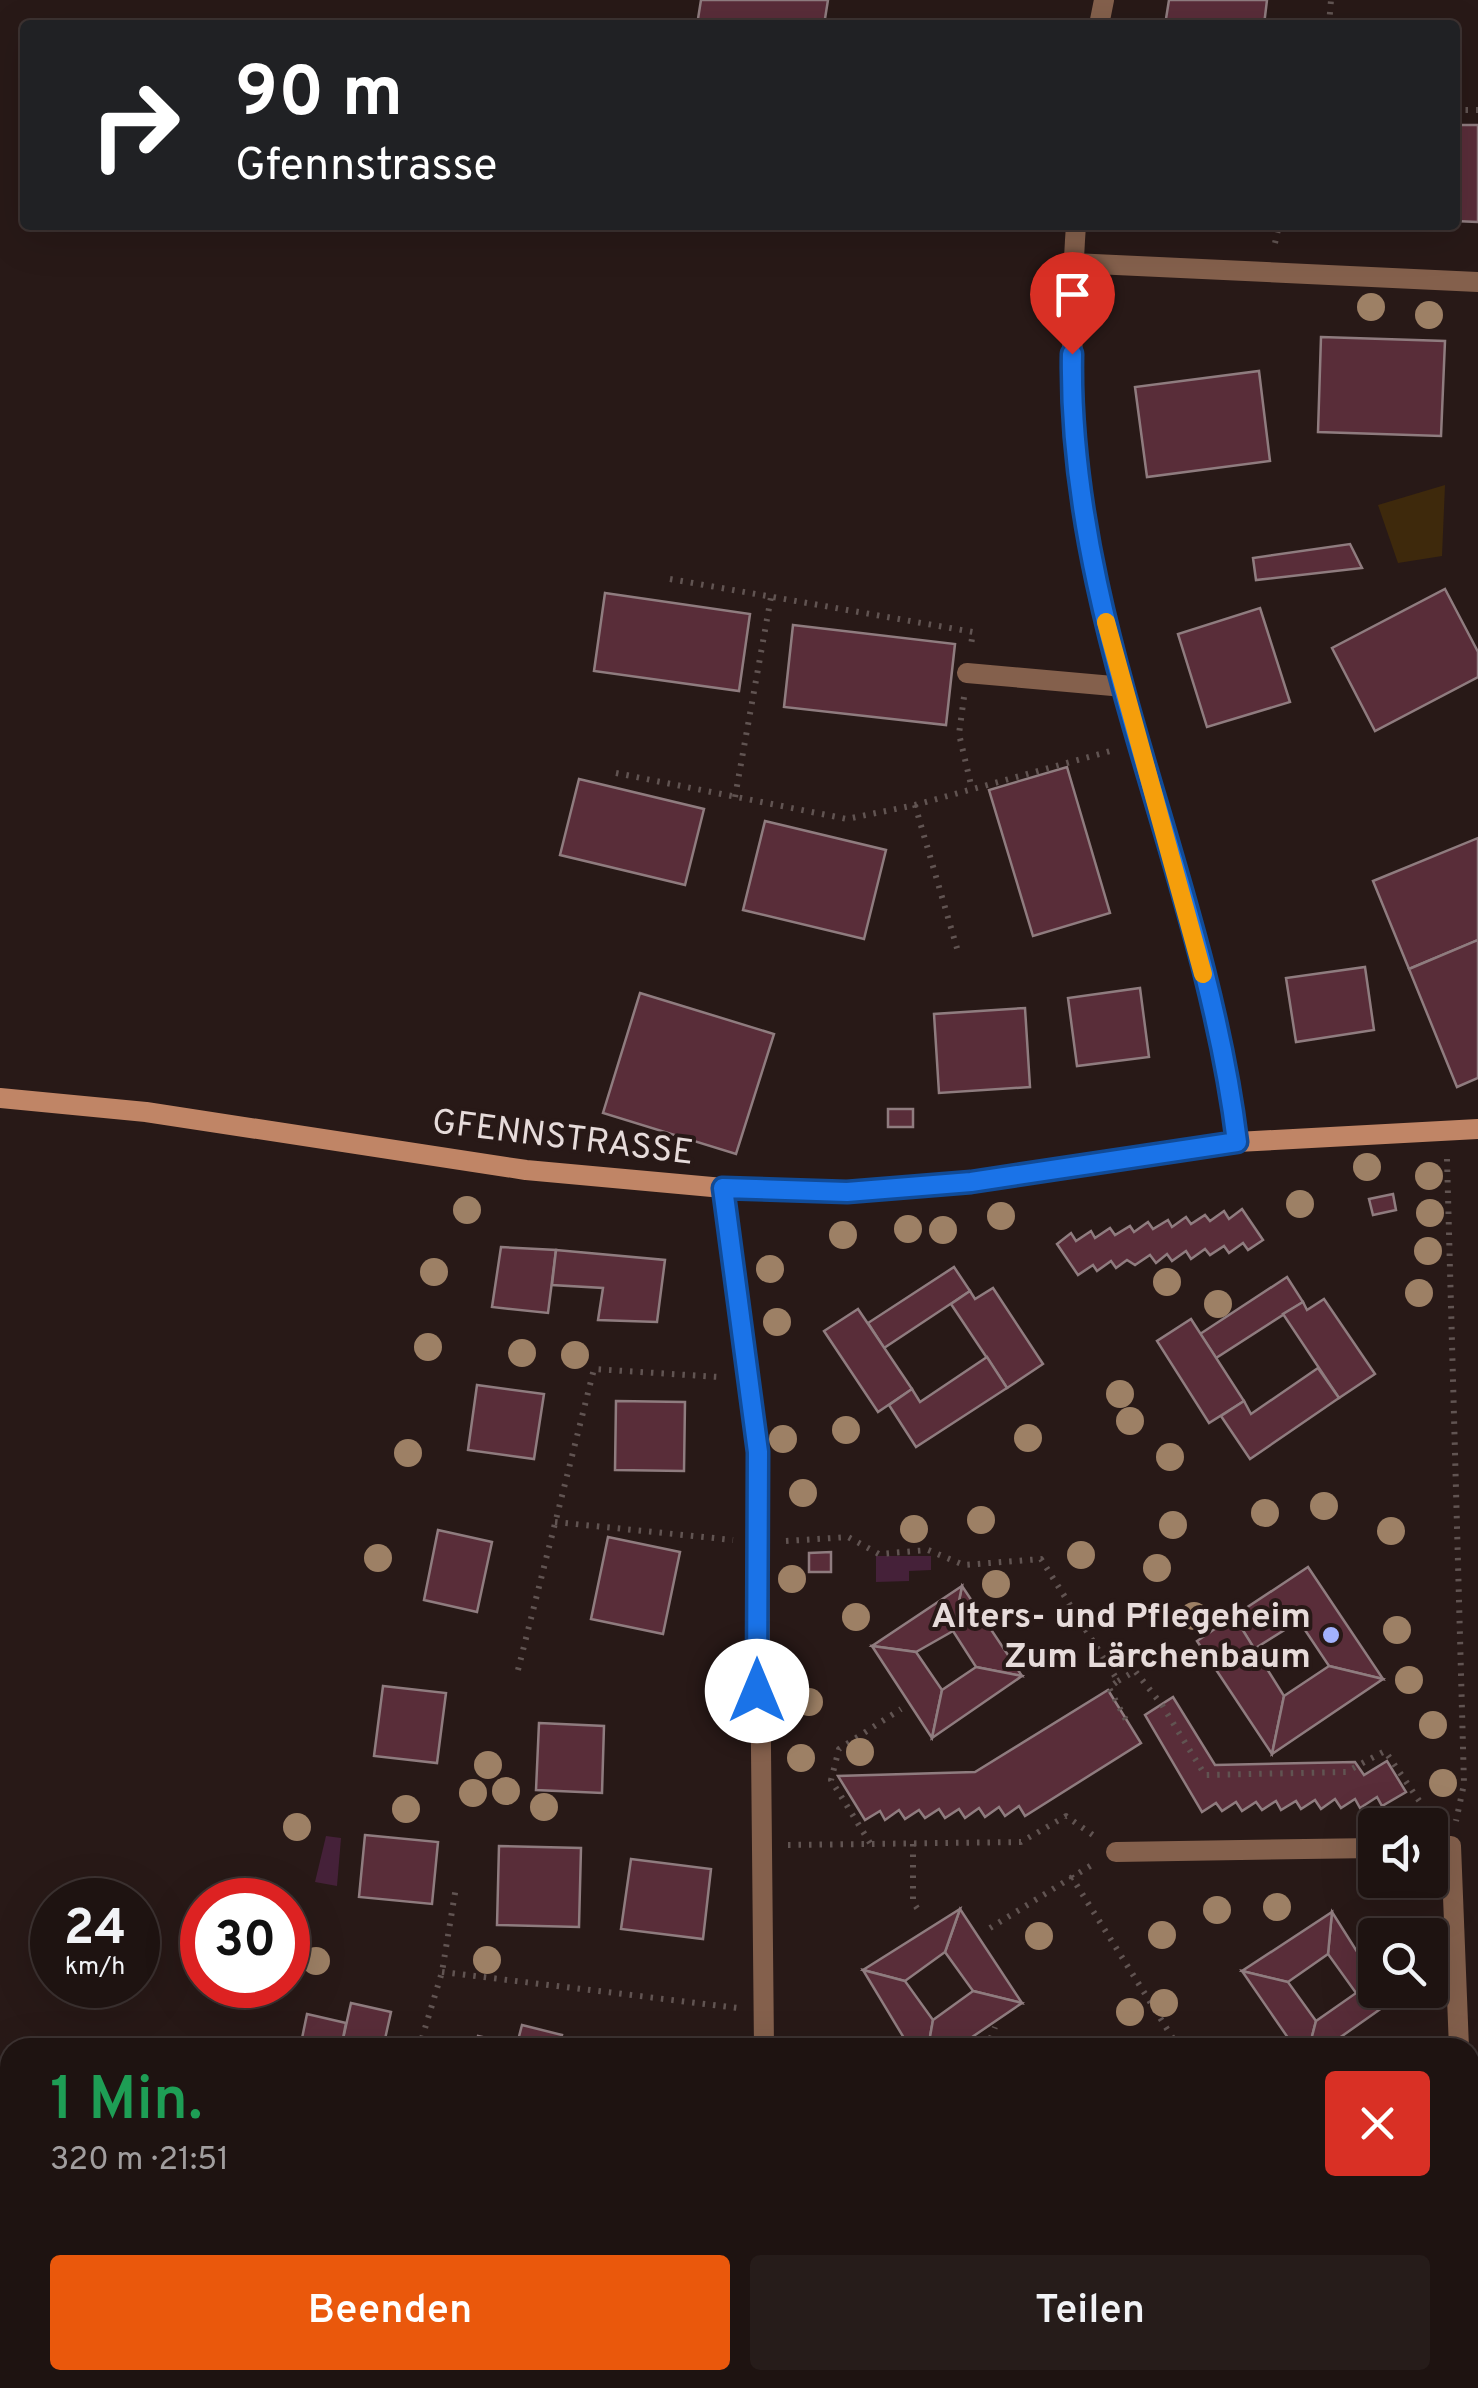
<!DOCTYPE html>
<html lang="de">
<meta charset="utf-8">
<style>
body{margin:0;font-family:Overpass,sans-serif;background:#261c1a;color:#f1f3f6;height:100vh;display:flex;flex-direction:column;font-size:38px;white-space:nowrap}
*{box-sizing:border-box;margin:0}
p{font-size:32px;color:#a19e9f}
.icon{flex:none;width:55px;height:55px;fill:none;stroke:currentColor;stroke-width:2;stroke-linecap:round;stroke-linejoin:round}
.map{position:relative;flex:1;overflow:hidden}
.side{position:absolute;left:0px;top:2038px;width:1480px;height:352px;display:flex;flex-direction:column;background:#1e1311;border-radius:30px 30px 0 0;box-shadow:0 10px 40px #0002,0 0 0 2px #3c3231}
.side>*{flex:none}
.banner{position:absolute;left:20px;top:20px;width:1440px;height:210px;border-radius:10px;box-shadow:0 10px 40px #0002,0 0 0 2px #3c3231;background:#202124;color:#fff;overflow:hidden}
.buttons{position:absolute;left:1358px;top:1808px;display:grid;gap:20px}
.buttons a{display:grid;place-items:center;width:90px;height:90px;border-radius:10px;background:#1e1311;box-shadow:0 10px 40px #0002,0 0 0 2px #3c3231;font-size:50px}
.speed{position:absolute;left:30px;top:1878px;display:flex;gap:20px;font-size:50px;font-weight:700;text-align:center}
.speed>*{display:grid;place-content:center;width:130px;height:130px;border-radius:50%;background:#1e1311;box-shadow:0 10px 40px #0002,0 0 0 2px #3c3231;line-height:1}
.speed small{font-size:25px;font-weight:400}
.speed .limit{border:15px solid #d22;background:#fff;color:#111}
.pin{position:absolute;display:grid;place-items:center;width:85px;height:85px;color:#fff;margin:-102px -42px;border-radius:50% 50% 50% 0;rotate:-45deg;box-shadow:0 0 10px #0007}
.pin .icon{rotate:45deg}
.me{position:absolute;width:110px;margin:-55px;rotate:0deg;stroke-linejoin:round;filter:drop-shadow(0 0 8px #0008)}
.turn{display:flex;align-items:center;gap:35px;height:210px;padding:0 50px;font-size:45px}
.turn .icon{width:130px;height:130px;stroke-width:2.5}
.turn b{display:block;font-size:70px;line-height:85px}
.round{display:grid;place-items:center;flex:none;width:105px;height:105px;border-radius:10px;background:#261c1a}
.overview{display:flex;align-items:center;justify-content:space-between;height:170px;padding:0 50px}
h1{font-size:60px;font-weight:600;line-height:75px;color:#1e9e55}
.action{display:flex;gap:20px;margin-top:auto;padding:20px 50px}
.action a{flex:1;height:115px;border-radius:10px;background:#ea580c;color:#fff;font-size:40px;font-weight:600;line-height:115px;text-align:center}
.action a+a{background:#261c1a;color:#f1f3f6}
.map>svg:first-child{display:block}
.green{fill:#3e290c}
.water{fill:#452139}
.building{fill:#592d39;stroke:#8f7c7f;stroke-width:2.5}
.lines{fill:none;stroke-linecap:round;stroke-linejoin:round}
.path{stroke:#615452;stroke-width:6;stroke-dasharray:2.5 8;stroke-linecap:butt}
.lane{stroke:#84604c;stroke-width:20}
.street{stroke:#84604c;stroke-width:20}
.secondary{stroke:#c08566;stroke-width:20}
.tree{fill:#9d8065}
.route-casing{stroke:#114b97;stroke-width:25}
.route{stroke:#1a73e8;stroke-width:18}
.slow{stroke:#f59e0b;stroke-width:18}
.poi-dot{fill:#a3b2fd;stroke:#281917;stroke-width:4}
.labels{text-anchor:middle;stroke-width:8;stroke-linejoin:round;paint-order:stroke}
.street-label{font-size:35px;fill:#e6dbda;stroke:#281917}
.poi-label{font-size:35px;font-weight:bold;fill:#e6dbda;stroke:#281917;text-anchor:end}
</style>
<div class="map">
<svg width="1478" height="2388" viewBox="0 0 1478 2388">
<rect width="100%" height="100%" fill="#281917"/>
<polygon class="green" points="1445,485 1442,556 1398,563 1378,505"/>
<g class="water">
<polygon points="876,1556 931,1556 931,1570 909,1571 909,1581 876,1582"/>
<polygon points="326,1836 341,1838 337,1886 315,1882"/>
</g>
<g class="building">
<polygon points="701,0 828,0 824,25 697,25"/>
<polygon points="1169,0 1267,0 1264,25 1165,25"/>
<polygon points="1455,125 1478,125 1478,222 1455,221"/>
<polygon points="1321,337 1445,341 1441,436 1318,432"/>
<polygon points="1259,371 1270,461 1147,477 1135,387"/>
<polygon points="1350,544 1362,568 1256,580 1253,558"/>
<polygon points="1445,589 1478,652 1478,677 1375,731 1332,648"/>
<polygon points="605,593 750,614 739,691 594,671"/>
<polygon points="1260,608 1290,702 1207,727 1178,634"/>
<polygon points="793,625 955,644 946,725 784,707"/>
<polygon points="1067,767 1110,913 1033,936 989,790"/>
<polygon points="579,779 704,809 685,885 560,855"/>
<polygon points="765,821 886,850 864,939 743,910"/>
<polygon points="1478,838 1478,940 1409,969 1373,881"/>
<polygon points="1478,940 1478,1078 1457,1087 1409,969"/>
<polygon points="1365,967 1374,1030 1296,1042 1286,978"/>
<polygon points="1140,988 1149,1057 1077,1066 1068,998"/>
<polygon points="640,993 774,1034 736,1154 603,1113"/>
<polygon points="1025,1008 1030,1087 939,1093 934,1014"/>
<rect x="888" y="1109" width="25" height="18"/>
<polygon points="1393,1194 1396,1210 1373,1215 1369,1199"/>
<polygon points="1242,1209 1263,1240 1248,1250 1243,1243 1229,1253 1224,1246 1210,1255 1205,1249 1191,1259 1186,1251 1172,1261 1167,1254 1156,1263 1150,1255 1135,1265 1127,1260 1116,1268 1111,1261 1097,1271 1093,1265 1078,1275 1057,1244 1071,1233 1076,1241 1091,1231 1095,1238 1110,1228 1115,1235 1130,1226 1134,1232 1148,1222 1153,1229 1168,1220 1172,1227 1186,1217 1191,1224 1205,1215 1210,1221 1224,1211 1229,1219"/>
<polygon points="501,1247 556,1250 548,1313 492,1307"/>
<polygon points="556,1250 665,1260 657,1322 598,1320 603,1288 552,1285"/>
<polygon points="954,1267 970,1291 884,1348 868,1323"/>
<polygon points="1287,1277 1303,1302 1216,1358 1200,1334"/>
<polygon points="993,1288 1043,1364 1007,1388 951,1304 970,1291 975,1299"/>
<polygon points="1324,1299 1375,1374 1339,1398 1283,1314 1303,1302 1307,1310"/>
<polygon points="858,1309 912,1389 878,1412 824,1331"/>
<polygon points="1191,1319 1244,1401 1209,1423 1157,1341"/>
<polygon points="987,1357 1007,1388 916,1447 889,1405 912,1389 920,1402"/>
<polygon points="1318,1368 1339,1398 1250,1459 1221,1416 1244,1401 1251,1414"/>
<polygon points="477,1385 544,1394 534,1459 468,1450"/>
<polygon points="616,1401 685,1402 684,1471 615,1470"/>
<polygon points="438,1530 492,1542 477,1612 424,1600"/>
<polygon points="608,1537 680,1552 663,1634 591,1619"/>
<polygon points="831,1552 831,1572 809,1572 809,1553"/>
<polygon points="1308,1567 1383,1679 1329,1666 1299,1621 1254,1649 1234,1616"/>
<polygon points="962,1586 1022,1676 976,1667 953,1631"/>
<polygon points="962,1586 953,1631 916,1652 872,1646"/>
<polygon points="1234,1616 1284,1696 1272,1754 1197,1641"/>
<polygon points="872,1646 916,1652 942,1690 932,1738"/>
<polygon points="1329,1666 1383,1679 1272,1754 1284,1696"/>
<polygon points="976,1667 1022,1676 932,1738 942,1690"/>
<polygon points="383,1686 446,1693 437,1763 374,1756"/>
<polygon points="1108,1690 1141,1743 1025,1816 1019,1806 1005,1816 999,1807 985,1817 979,1808 965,1818 959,1809 945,1818 939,1809 925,1818 919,1810 905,1819 899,1810 885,1820 880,1811 865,1820 838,1776 975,1772"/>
<polygon points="1173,1697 1215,1765 1355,1762 1364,1775 1387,1761 1406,1792 1382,1806 1377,1797 1360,1808 1355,1799 1341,1808 1335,1799 1321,1809 1315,1800 1301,1809 1296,1801 1281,1810 1276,1801 1262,1810 1256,1802 1242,1811 1236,1802 1222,1811 1216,1803 1202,1812 1145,1715"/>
<polygon points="539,1723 604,1726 602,1793 536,1790"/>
<polygon points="365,1835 438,1842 432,1904 359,1897"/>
<polygon points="499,1846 581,1848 579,1927 497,1925"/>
<polygon points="631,1859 711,1869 703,1939 621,1929"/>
<polygon points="960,1909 1022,2003 973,1991 945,1952"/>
<polygon points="960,1909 945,1952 905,1981 863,1970"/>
<polygon points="1332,1912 1375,1980 1375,1990 1381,1990 1389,2003 1356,1993 1328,1954"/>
<polygon points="1332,1912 1328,1954 1288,1982 1242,1971"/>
<polygon points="863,1970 905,1981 933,2020 928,2048 910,2048"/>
<polygon points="1242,1971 1288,1982 1316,2021 1309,2048 1295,2048"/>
<polygon points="973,1991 1022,2003 956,2048 928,2048 933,2020"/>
<polygon points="1356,1993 1389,2003 1325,2048 1309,2048 1316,2021"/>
<polygon points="351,2003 391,2012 383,2048 341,2048"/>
<polygon points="307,2014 346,2023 341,2048 300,2048"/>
<polygon points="522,2025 562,2035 559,2048 516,2048"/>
<polygon points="478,2036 517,2045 516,2048 475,2048"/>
<polygon points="184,2380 237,2380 237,2388 183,2388"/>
<polygon points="290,2380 339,2380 338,2388 289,2388"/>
<polygon points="339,2380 388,2382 387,2388 338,2388"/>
</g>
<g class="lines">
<g class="path">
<polyline points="1329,25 1331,0"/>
<polyline points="1455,110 1478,110"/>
<polyline points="1275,243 1279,225"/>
<polyline points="670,579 973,632 971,645"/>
<polyline points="964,697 959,734 972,789"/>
<polyline points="616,773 847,819 915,805 1114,750"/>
<polyline points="735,797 771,597"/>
<polyline points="915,805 959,955"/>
<polyline points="1447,1159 1464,1784 1456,1821"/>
<polyline points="555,1522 733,1540"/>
<polyline points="786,1541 848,1537 879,1554 928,1550 964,1565 1041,1559 1118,1681 1109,1688 1126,1720"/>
<polyline points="518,1670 594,1369 719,1377"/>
<polyline points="1118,1681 1135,1671 1162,1705 1205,1775 1346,1772 1385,1751 1433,1821"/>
<polyline points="870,1843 831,1780 839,1749 901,1709"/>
<polyline points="913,1844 913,1902 921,1914"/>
<polyline points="788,1845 1021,1842 1066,1816 1097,1838"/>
<polyline points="1071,1876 1179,2048"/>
<polyline points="990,1928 1095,1863"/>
<polyline points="442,1972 738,2008"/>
<polyline points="419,2048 442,1972 456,1887"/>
<polyline points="987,2048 995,2027"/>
<polyline points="514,2380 554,2388"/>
<polyline points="1042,2380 1050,2388"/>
</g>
<polyline class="lane" points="967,673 1124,687"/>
<g class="street">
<polyline points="1099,25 1104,0"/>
<path d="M1076,225C1067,354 1073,484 1103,611C1145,788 1215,960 1237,1142"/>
<polyline points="1073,263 1478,282"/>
<polyline points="723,1188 758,1452 764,2048"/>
<polyline points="1430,1847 1451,1846 1459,2048"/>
<polyline points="1116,1852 1375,1848"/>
<polyline points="1470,2379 1478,2378"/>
<polyline points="755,2388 755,2380"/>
<polyline points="1403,2388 1454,2380"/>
</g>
<polyline class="secondary" points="0,1098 146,1112 526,1170 723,1188 847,1192 971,1182 1237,1142 1478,1129"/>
</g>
<g class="tree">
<circle cx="1371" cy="307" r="14"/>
<circle cx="1429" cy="315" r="14"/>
<circle cx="1367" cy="1167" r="14"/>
<circle cx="1429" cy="1176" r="14"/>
<circle cx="1300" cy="1204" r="14"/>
<circle cx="467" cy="1210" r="14"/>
<circle cx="1430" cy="1213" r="14"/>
<circle cx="1001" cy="1216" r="14"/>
<circle cx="908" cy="1229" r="14"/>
<circle cx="943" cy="1230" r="14"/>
<circle cx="843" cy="1235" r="14"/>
<circle cx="1428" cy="1251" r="14"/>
<circle cx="770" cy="1269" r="14"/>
<circle cx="434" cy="1272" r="14"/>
<circle cx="1167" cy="1282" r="14"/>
<circle cx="1419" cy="1293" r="14"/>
<circle cx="1218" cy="1304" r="14"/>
<circle cx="777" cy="1322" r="14"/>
<circle cx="428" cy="1347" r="14"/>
<circle cx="522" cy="1353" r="14"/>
<circle cx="575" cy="1355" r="14"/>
<circle cx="1120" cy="1394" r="14"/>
<circle cx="1130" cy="1421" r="14"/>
<circle cx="846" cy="1430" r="14"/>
<circle cx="1028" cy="1438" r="14"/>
<circle cx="783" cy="1439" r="14"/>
<circle cx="408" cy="1453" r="14"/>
<circle cx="1170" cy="1457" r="14"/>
<circle cx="803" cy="1493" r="14"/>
<circle cx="1324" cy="1506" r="14"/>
<circle cx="1265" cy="1513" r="14"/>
<circle cx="981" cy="1520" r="14"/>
<circle cx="1173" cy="1525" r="14"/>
<circle cx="914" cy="1529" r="14"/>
<circle cx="1391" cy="1531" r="14"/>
<circle cx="1081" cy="1555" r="14"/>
<circle cx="378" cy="1558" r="14"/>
<circle cx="1157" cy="1568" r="14"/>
<circle cx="792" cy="1579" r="14"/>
<circle cx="996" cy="1584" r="14"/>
<circle cx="1194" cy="1616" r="14"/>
<circle cx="856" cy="1617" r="14"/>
<circle cx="1397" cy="1630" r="14"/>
<circle cx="1409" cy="1680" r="14"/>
<circle cx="809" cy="1702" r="14"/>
<circle cx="1433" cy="1725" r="14"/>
<circle cx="860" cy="1752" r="14"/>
<circle cx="801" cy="1758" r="14"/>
<circle cx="488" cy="1765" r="14"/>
<circle cx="1443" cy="1783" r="14"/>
<circle cx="506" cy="1791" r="14"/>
<circle cx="473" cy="1793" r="14"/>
<circle cx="544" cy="1807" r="14"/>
<circle cx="406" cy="1809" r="14"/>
<circle cx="297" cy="1827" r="14"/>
<circle cx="1277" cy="1907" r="14"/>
<circle cx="1217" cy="1910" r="14"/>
<circle cx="1162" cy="1935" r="14"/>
<circle cx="1039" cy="1936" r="14"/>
<circle cx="487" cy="1960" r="14"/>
<circle cx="316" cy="1961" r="14"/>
<circle cx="1164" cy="2003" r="14"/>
<circle cx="1130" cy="2012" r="14"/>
</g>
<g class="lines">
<defs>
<path id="route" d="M757,1691L758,1452L723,1188L847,1192L971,1182L1237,1142C1205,875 1067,626 1072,354"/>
</defs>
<use href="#route" class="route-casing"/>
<use href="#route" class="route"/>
<polyline class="slow" points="1106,622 1203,974"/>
</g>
<circle class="poi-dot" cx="1331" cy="1635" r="10"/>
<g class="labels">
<g class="street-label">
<text transform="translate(563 1136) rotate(7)" y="12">GFENNSTRASSE</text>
</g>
<g class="poi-label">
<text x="1311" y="1627">Alters- und Pflegeheim<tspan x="1311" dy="40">Zum Lärchenbaum</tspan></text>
</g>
</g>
</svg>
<div class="buttons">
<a><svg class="icon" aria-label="sound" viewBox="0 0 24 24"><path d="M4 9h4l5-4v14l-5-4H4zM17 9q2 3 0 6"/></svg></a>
<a><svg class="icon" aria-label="search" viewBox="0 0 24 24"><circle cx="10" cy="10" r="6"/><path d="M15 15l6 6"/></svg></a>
</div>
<div class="speed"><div>24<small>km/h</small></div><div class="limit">30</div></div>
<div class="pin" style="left:1072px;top:354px;background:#d93025"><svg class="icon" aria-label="arrive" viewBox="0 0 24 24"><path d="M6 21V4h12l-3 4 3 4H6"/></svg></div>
<svg class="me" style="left:757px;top:1691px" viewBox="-20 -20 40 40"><circle r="19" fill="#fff"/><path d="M0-13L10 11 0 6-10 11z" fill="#1a73e8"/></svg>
<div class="banner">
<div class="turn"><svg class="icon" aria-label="right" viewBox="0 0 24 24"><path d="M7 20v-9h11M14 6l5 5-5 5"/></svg><div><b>90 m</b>Gfennstrasse</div></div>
</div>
<section class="side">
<div class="overview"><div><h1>1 Min.</h1><p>320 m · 21:51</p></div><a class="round" style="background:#d93025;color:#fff"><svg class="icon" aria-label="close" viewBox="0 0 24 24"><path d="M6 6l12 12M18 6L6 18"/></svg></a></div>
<div class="action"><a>Beenden</a><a>Teilen</a></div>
</section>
</div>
